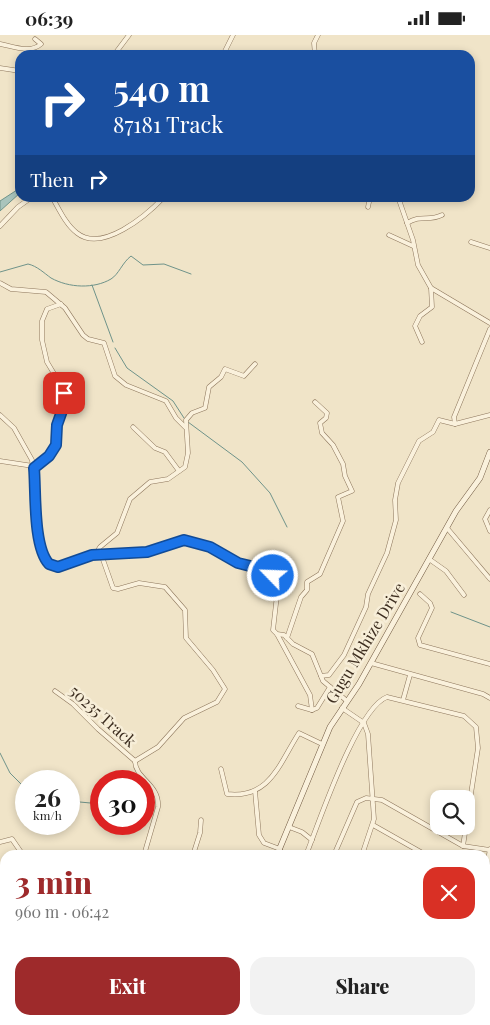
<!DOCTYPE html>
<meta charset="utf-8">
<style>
body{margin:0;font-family:"Playfair Display",serif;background:#f2f2f2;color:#222;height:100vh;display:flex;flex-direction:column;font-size:19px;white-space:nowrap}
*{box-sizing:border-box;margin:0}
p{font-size:16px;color:#767676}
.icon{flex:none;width:28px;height:28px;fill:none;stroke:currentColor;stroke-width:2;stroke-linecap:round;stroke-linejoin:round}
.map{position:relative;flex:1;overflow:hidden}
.details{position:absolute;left:0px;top:815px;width:490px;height:175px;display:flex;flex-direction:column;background:#fff;border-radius:15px 15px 0 0;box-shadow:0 2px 8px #0003}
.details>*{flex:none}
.guide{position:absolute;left:15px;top:15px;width:460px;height:152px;border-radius:15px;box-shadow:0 2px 8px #0003;background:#1a4fa0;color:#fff;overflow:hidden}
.fabs{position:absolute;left:430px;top:755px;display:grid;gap:10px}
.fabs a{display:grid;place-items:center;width:45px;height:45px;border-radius:10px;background:#fff;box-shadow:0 2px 8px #0003;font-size:25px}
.speed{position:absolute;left:15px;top:735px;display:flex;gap:10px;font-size:25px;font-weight:700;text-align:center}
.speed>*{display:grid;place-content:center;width:65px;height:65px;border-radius:50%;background:#fff;box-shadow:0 2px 8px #0003;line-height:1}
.speed small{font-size:12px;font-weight:400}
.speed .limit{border:8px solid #d22;background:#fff;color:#111}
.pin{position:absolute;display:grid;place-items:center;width:42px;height:42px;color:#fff;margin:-21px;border-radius:10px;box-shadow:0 2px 8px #0006}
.me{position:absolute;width:55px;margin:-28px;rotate:294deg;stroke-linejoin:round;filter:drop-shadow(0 0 4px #0008)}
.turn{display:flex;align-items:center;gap:18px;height:105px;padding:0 15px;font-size:22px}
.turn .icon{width:65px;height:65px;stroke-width:2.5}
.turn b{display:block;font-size:35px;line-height:42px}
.then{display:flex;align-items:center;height:48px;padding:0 15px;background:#0003;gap:10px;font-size:19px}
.round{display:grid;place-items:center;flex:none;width:52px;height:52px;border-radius:15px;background:#f2f2f2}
.summary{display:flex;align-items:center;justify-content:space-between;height:85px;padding:0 15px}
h1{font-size:30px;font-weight:800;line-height:38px;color:#9e2a2b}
.button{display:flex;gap:10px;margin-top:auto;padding:10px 15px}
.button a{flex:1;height:58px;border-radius:15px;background:#9e2a2b;color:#fff;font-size:20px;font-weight:800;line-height:58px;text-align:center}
.button a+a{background:#f2f2f2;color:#222}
.status{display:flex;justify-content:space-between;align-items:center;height:35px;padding:0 25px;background:#fff;direction:ltr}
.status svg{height:14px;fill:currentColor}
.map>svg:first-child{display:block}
.water{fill:#a9c4bc;stroke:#6f938a}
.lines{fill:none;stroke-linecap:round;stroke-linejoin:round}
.stream{stroke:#6f938a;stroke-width:1}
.street-casing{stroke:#8d765c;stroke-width:5}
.secondary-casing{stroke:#6f573f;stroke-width:6}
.street{stroke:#faf1dc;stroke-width:4}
.secondary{stroke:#faf1dc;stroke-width:5}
.route-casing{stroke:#114b97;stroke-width:12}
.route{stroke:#1a73e8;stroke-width:9}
.labels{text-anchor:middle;stroke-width:5;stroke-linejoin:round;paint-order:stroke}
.street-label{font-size:16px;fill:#3d2e20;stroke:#f7eed8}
</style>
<div class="status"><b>06:39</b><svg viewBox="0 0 49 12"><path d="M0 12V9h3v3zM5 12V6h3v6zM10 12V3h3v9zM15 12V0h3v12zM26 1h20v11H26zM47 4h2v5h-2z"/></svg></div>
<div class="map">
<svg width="490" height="990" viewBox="0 0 490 990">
<rect width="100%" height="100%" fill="#f0e4c8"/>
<polygon class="water" points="20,153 20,158 0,176 0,166"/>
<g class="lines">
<g class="stream">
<path d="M0,237L28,229C37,231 44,238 51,243C69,253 94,254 111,244C119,239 122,228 131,221L143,230L164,229L191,239"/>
<polyline points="92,250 113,307"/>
<polyline points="115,313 127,333 173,366 184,383"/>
<polyline points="188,387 242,427 270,458 287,492"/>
<polyline points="451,577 490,592"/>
<polyline points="0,718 10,738 26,754"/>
<polyline points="69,766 101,769"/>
<polyline points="485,928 490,928"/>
<polyline points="0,970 5,968"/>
<polyline points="26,985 28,990"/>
</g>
<defs>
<g id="street">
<path d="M0,9C12,11 30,19 41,9L35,4"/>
<polyline points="114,20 129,0"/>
<polyline points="223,20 233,0"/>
<polyline points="315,20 314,8 318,0"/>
<polyline points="0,33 20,36"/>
<path d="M52,162C59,174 66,190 77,198C102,218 146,181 164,162"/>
<polyline points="398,162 413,205 418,230 431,253 490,288"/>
<polyline points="368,172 370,162"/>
<path d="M407,188C422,179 428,187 442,180"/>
<polyline points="0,191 18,172 32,162"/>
<polyline points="389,200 413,211"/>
<polyline points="471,207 490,213"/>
<polyline points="0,248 11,254 46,257 65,273 83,300 88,304 104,308 115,341 126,350 166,366 176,383 185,392"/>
<polyline points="422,307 415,291 420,281 432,272 431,253"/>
<polyline points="0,380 14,393 32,425 37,486 43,518 49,529 58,532 95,520 147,517 184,505 210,512 237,528 270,536 277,560 273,595 277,599 284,600 293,609 312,619 323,646 347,666"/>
<polyline points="455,389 454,382 490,294"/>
<polyline points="133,392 155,413 165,417 179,436"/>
<polyline points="0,426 33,431"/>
<polyline points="34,433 49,421 56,410 57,390 64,363 62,352 47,327 42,305 42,286 47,274 61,269"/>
<polyline points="490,475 485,484 490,496"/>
<polyline points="447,493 490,544"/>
<path d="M101,519L113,553L118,554L139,548L165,552L185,575L186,603L213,635L225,654L217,667L184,683L158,712L135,726C135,744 160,749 158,772L144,820"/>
<polyline points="95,520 100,512 117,498 130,464 150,447 168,444 185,432 188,418 186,385 192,378 205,373 209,352 221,342 225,334 244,341 255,329"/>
<polyline points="429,524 446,536 464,560"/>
<polyline points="420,559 430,568 432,573 418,603 420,610 490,629"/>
<polyline points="277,599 310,660 312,675"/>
<polyline points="287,603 301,562 307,555 307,547 320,539 343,486 338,462 352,456 345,441 343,429 333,410 322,398 320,388 326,383 327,378 315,367"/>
<polyline points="371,628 483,659 490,663"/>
<polyline points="321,641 329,640 344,620 366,572 368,559 387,518 396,485 395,465 398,448 419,406 433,397 439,385 455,389 490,380"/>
<polyline points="55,656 73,669 98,694 135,726"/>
<polyline points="403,665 410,640"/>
<polyline points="298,671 312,675"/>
<polyline points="342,673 364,688 368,699 374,784 362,820"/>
<polyline points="312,675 317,673 330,652"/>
<path d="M221,734L227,759C270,764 279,729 299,698L322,709"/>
<polyline points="255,756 259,800 264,808 280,814"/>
<polyline points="373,790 426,820"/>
<polyline points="289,792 302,797 312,805"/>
<polyline points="0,807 12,804 23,820"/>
<polyline points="193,820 200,798 201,785"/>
<path d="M306,820C319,788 357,673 387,662L464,681L476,692L478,713L463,811"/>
<polyline points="334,820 357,767 366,763 382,765 463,811 490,815"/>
<polyline points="3,835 5,836"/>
<polyline points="485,841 490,814"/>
<polyline points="485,843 490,845"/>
<polyline points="0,857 5,859"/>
<polyline points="0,886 5,882"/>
<polyline points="2,899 5,898"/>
<polyline points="0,959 5,957"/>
<polyline points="85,985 86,990"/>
<polyline points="102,985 103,990"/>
<polyline points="149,990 151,985"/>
<polyline points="450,990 450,985"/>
</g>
<g id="secondary">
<polyline points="277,820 330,692 359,649 456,476 480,443 490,417"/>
<polyline points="485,971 490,970"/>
<polyline points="211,990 212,985"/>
<polyline points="379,990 406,985"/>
</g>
</defs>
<use href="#street" class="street-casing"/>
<use href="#secondary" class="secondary-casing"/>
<use href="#street" class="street"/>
<use href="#secondary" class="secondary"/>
</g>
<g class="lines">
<defs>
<path id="route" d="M64,358L63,373L57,390L56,410L49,421L34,433C36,456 33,512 49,529L58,532L92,520L147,517L184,505L210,512L238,528L270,536L273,541"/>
</defs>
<use href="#route" class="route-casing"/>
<use href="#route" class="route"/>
</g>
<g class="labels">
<g class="street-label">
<text transform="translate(365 608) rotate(-59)" y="6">Gugu Mkhize Drive</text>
<text transform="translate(103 681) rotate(42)" y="6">50235 Track</text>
</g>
</g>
</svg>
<div class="fabs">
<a><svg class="icon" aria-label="search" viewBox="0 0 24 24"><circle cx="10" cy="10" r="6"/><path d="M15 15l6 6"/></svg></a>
</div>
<div class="speed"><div>26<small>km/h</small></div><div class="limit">30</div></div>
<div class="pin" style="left:64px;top:358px;background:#d93025"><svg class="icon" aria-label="arrive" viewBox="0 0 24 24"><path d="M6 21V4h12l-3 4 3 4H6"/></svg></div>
<svg class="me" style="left:273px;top:541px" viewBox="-20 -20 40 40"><circle r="17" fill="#1a73e8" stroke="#fff" stroke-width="3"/><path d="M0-11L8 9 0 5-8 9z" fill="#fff"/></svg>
<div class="guide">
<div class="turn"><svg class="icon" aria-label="right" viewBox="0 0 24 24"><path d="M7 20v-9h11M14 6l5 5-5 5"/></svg><div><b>540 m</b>87181 Track</div></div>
<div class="then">Then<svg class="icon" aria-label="right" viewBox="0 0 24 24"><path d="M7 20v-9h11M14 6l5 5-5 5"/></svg></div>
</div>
<section class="details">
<div class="summary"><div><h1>3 min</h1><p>960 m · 06:42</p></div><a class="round" style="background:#d93025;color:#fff"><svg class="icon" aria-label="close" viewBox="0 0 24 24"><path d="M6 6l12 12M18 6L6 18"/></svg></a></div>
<div class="button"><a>Exit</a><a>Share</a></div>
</section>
</div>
